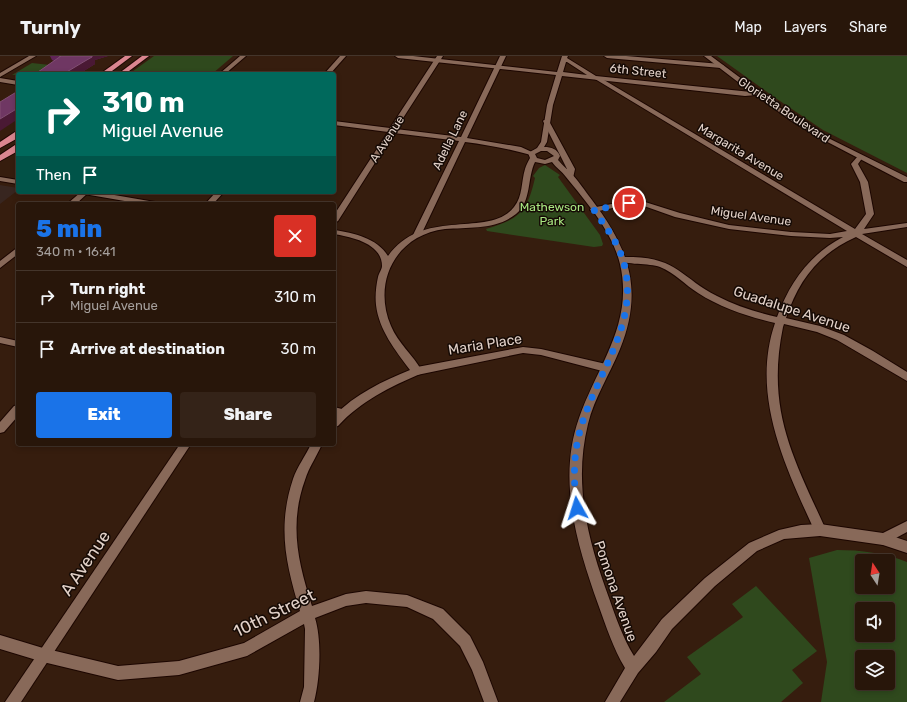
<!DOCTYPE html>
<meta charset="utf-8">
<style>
body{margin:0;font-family:Rubik,sans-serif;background:#342318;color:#f1f3f6;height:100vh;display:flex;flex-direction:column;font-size:15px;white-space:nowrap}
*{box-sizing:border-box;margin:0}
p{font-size:13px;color:#a59f9c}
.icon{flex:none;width:22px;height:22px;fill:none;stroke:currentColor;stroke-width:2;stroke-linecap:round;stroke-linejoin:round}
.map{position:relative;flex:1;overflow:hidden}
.drawer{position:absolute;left:16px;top:146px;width:320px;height:244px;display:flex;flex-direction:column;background:#28160a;border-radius:4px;box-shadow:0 2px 6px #0003,0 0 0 1px #44352b}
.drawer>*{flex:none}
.guide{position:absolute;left:16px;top:16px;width:320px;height:122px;border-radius:4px;box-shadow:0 2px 6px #0003,0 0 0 1px #44352b;background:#00695c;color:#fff;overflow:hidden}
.needle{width:26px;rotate:348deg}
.fabs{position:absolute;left:855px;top:498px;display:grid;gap:8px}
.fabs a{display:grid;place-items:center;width:40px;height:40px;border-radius:4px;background:#28160a;box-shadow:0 2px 6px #0003,0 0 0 1px #44352b;font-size:20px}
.pin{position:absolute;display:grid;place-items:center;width:34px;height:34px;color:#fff;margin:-17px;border:2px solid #fff;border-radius:50%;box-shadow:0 1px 4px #0007}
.me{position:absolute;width:44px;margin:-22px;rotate:354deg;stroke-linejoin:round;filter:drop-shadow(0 0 3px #0008)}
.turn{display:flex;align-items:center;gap:14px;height:84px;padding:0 20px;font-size:18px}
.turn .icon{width:52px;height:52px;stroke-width:2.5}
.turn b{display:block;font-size:28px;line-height:34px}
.then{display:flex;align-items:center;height:38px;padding:0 20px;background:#0003;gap:8px;font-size:15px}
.round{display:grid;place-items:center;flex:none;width:42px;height:42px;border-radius:4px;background:#342318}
.headline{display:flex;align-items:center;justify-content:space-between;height:68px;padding:0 20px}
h1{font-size:24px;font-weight:800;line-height:30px;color:#1a73e8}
.button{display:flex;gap:8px;margin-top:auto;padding:8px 20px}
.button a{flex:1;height:46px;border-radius:4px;background:#1a73e8;color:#fff;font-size:16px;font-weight:800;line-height:46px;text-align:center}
.button a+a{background:#342318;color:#f1f3f6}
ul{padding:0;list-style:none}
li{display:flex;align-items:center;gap:12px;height:52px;padding:0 20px;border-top:1px solid #44352b}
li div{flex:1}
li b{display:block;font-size:15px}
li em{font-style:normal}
header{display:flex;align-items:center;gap:24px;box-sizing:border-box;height:56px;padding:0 20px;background:#28160a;border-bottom:1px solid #44352b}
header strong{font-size:19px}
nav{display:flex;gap:22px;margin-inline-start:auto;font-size:14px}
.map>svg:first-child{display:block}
.commercial{fill:#382620}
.green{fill:#2f491d;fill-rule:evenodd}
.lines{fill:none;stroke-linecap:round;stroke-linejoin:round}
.street-casing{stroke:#1c0600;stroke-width:2}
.secondary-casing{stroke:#1c0600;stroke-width:2}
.highway-casing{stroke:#1c0600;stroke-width:2}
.street{fill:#886959;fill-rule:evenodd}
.secondary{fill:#886959;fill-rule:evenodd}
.highway{fill:#db8690;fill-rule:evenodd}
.wall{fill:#612457}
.shaded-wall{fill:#4a1934}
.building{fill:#6f3763;stroke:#814f73}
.route{stroke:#1a73e8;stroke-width:7;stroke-dasharray:0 12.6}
.labels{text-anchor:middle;stroke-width:3;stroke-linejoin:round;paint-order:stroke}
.far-street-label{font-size:12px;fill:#e2d1c8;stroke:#150a05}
.far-park-label{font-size:12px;fill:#a8e681;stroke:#150a05}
.street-label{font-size:14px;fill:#e2d1c8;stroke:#150a05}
.near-street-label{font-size:17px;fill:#e2d1c8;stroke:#150a05}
</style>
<header>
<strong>Turnly</strong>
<nav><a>Map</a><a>Layers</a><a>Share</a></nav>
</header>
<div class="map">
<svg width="907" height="646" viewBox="0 0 907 646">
<rect width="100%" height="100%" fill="#361d0e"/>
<polygon class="commercial" points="0,129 18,132 18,134 0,148"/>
<g class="green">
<polygon points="154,0 233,0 212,18 129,18"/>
<polygon points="717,0 907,0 907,117 823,74 774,41"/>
<polygon points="32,7 59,10 45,18 12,19"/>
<path d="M545,109L560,119L558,121L600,179L603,188L602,190L594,191L487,175L486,173C520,163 527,156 535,122L533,120L539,112Z"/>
<path d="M837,494C860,494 886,497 907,506V646H821L827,606L809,502ZM862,505H888V531H862ZM862,553H888V579H862ZM862,601H888V627H862Z"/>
<polygon points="756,530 817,595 792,614 803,627 781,646 664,646 701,618 687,601 743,561 732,548"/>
</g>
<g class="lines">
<defs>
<g id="street">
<polygon points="240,0 246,0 225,18 219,18"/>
<polygon points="340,0 346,0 330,18 324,18"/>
<path d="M437,0H443L396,73L461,81L500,0H506L467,82L521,91L534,97L531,99C509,93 488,89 465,86L421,179L417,181L413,179L459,85L394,77L338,165L334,167V159L388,76L334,69V65L390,72Z"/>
<polygon points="604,0 626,0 721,8 724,10 721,12 607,2"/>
<path d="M595,21H599L855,173L866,158L860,126L851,108L858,100H862L863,101L858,108L868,126L874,158L864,173L907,167V171L862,178L907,204V211L856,181C818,198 799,224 786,262L820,270L844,279L873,295L907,316V325L837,284L817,276L784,268L783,271C766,354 793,401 826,474L824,478L820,480L816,478C786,412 750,340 775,267C749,261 721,252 698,237C685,229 675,217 660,211C650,207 624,209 619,204C622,200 628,201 633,201C677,202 683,223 717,240C736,250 756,256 777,261C790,226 810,198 843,181L830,182L791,180L729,173L675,161L644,150H622L594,156L590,154L591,152L622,146H645L680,157L729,169L791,176L830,178L847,175L595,23Z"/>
<polygon points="0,22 18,25 18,29 0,26"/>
<polygon points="544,64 549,65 575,113 573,122 570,122 566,120 567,113 543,65"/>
<polygon points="81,136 89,136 76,148 67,148"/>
<polygon points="216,136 224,136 213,148 205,148"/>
<polygon points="18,191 18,198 0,212 0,205"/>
<polygon points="0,281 18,285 18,291 0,287"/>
<polygon points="523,291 541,293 606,308 609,309 611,312 609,315 606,316 541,299 523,297 417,319 414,318 412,315 414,312 417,311"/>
<polygon points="18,349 18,360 4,376 0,377 0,366 14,350"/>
<polygon points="334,351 346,354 347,357 346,360 342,361 334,359"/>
<polygon points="180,388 191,388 21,646 5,646"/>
<polygon points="907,465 907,476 883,489 879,487 877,483 879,479"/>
</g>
<g id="secondary">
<polygon points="29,0 36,0 0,21 0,17"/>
<path d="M395,0H413L557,16L562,0H568L567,2L596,20L751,36L704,0H711L794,62L820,78L907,121V126H904L816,80L790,64L756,39L745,40L562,20L553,49L547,86L544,91C552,91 557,93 560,100L558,104L559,105C562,109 566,112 570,116C578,124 585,135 592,144C629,193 644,234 620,293C610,318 594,342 588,368C573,428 588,485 609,542C616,562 623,582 634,600L662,563L705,522L749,487L779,474L801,469L820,468L883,477L907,485V497L883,489L820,480L784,483L757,495L715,530L672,573L656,596L638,617L620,646H605L625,612C613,592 606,570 598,548C577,489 557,424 579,362C597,310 634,268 620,208C612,175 587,147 566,121C562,115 556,112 552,106L545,108L535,106C527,122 532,145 516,158C496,174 469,171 445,173C396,179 372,226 391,270C398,287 413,299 422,315L420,318C390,331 361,345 338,370L334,371V360C355,338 383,325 410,314C395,294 379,274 376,249C375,240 376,230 378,221C379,217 382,213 382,210C382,187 351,181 334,178V174C354,177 377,182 388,200C424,150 489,183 514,151C523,140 521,126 525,113C526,109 528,106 530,102L528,97L537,92L541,86L547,49L556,19L398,2ZM566,6H567L587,19L563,16ZM541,95H547L554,100L545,104L537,102L535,98Z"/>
<polygon points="0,121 18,124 18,128 0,125"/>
<polygon points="80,136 97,136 155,146 159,148 142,148 84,138"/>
<path d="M311,388H322C317,400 309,411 305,424C289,468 298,507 312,550L346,538L366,535L407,539L443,553L470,580L483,606L498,646H484L472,614L460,590L433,563L407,551L366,547L346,550L315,562C322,584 320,624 314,646H300L304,631L305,573L304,568L247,600L179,619L118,624L43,606L0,593V579L43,592L118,610L179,605L244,587L300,555C286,509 277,471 293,423C297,411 306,399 311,388Z"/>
</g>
<g id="highway">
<polygon points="125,0 132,0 108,18 100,18"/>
<polygon points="142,0 149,0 125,18 118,18"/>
<polygon points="15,76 18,76 18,82 0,92 0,86"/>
<polygon points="15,89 18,89 18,95 0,105 0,99"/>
</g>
</defs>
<use href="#street" class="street-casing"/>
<use href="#secondary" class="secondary-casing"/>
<use href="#highway" class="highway-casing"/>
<use href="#street" class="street"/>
<use href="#secondary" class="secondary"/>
<use href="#highway" class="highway"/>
</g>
<polygon class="wall" points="50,0 108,0 95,4 95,8 79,18 39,18 38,16 54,5 52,4"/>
<g class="shaded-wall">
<polygon points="92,0 108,0 95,4 95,8 79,18 65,18 65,17"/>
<polygon points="18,52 18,63 0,75 0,63"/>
</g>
<g class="building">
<polygon points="59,0 92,0 92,1 85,5 65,17 58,16 56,18 38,16 61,0"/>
<polygon points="18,35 18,52 0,63 0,46"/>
</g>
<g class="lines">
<path class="route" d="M577,452C573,425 573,395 582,368C599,313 641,265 623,204C617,185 605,170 594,154L629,147"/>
</g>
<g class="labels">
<g class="far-street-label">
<text transform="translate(638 15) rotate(6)" y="4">6th Street</text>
<text transform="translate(784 54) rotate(34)" y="4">Glorietta Boulevard</text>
<text transform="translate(387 83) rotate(-57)" y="4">A Avenue</text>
<text transform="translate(450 84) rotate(-64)" y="4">Adella Lane</text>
<text transform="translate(741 96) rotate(31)" y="4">Margarita Avenue</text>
<text transform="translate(751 160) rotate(8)" y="4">Miguel Avenue</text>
</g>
<g class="far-park-label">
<text x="552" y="155">Mathewson<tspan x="552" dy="14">Park</tspan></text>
</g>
<g class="street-label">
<text transform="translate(792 253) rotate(18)" y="5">Guadalupe Avenue</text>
<text transform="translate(485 288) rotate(-9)" y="5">Maria Place</text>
<text transform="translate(616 535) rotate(71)" y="5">Pomona Avenue</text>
</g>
<g class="near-street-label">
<text transform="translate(85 507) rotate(-56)" y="6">A Avenue</text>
<text transform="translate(274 557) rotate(-26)" y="6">10th Street</text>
</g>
</g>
</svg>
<div class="fabs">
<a><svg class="needle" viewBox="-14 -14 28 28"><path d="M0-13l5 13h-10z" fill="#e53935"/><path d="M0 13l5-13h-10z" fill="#a59f9c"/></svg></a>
<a><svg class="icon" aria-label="sound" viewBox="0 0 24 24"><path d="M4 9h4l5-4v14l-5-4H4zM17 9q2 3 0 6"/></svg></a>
<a><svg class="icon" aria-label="layers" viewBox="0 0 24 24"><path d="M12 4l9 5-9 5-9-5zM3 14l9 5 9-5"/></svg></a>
</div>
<div class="pin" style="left:629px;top:147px;background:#d93025"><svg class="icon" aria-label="arrive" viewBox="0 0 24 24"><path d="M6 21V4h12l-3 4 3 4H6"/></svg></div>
<svg class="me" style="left:577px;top:452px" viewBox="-20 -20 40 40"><path d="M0-17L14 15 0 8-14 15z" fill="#1a73e8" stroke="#fff" stroke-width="4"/></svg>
<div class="guide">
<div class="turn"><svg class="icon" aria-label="right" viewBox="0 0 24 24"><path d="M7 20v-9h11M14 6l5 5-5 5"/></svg><div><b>310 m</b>Miguel Avenue</div></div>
<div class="then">Then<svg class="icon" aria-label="arrive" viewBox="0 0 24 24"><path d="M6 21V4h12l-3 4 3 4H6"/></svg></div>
</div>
<section class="drawer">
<div class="headline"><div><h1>5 min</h1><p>340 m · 16:41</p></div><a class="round" style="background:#d93025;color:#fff"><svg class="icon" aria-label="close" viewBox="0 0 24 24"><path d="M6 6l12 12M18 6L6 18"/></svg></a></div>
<ul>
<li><svg class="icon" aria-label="right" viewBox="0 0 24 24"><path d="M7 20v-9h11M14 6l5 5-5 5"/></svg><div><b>Turn right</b><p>Miguel Avenue</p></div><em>310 m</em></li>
<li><svg class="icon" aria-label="arrive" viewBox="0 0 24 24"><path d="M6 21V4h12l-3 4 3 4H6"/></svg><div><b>Arrive at destination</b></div><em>30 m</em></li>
</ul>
<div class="button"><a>Exit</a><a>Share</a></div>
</section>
</div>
